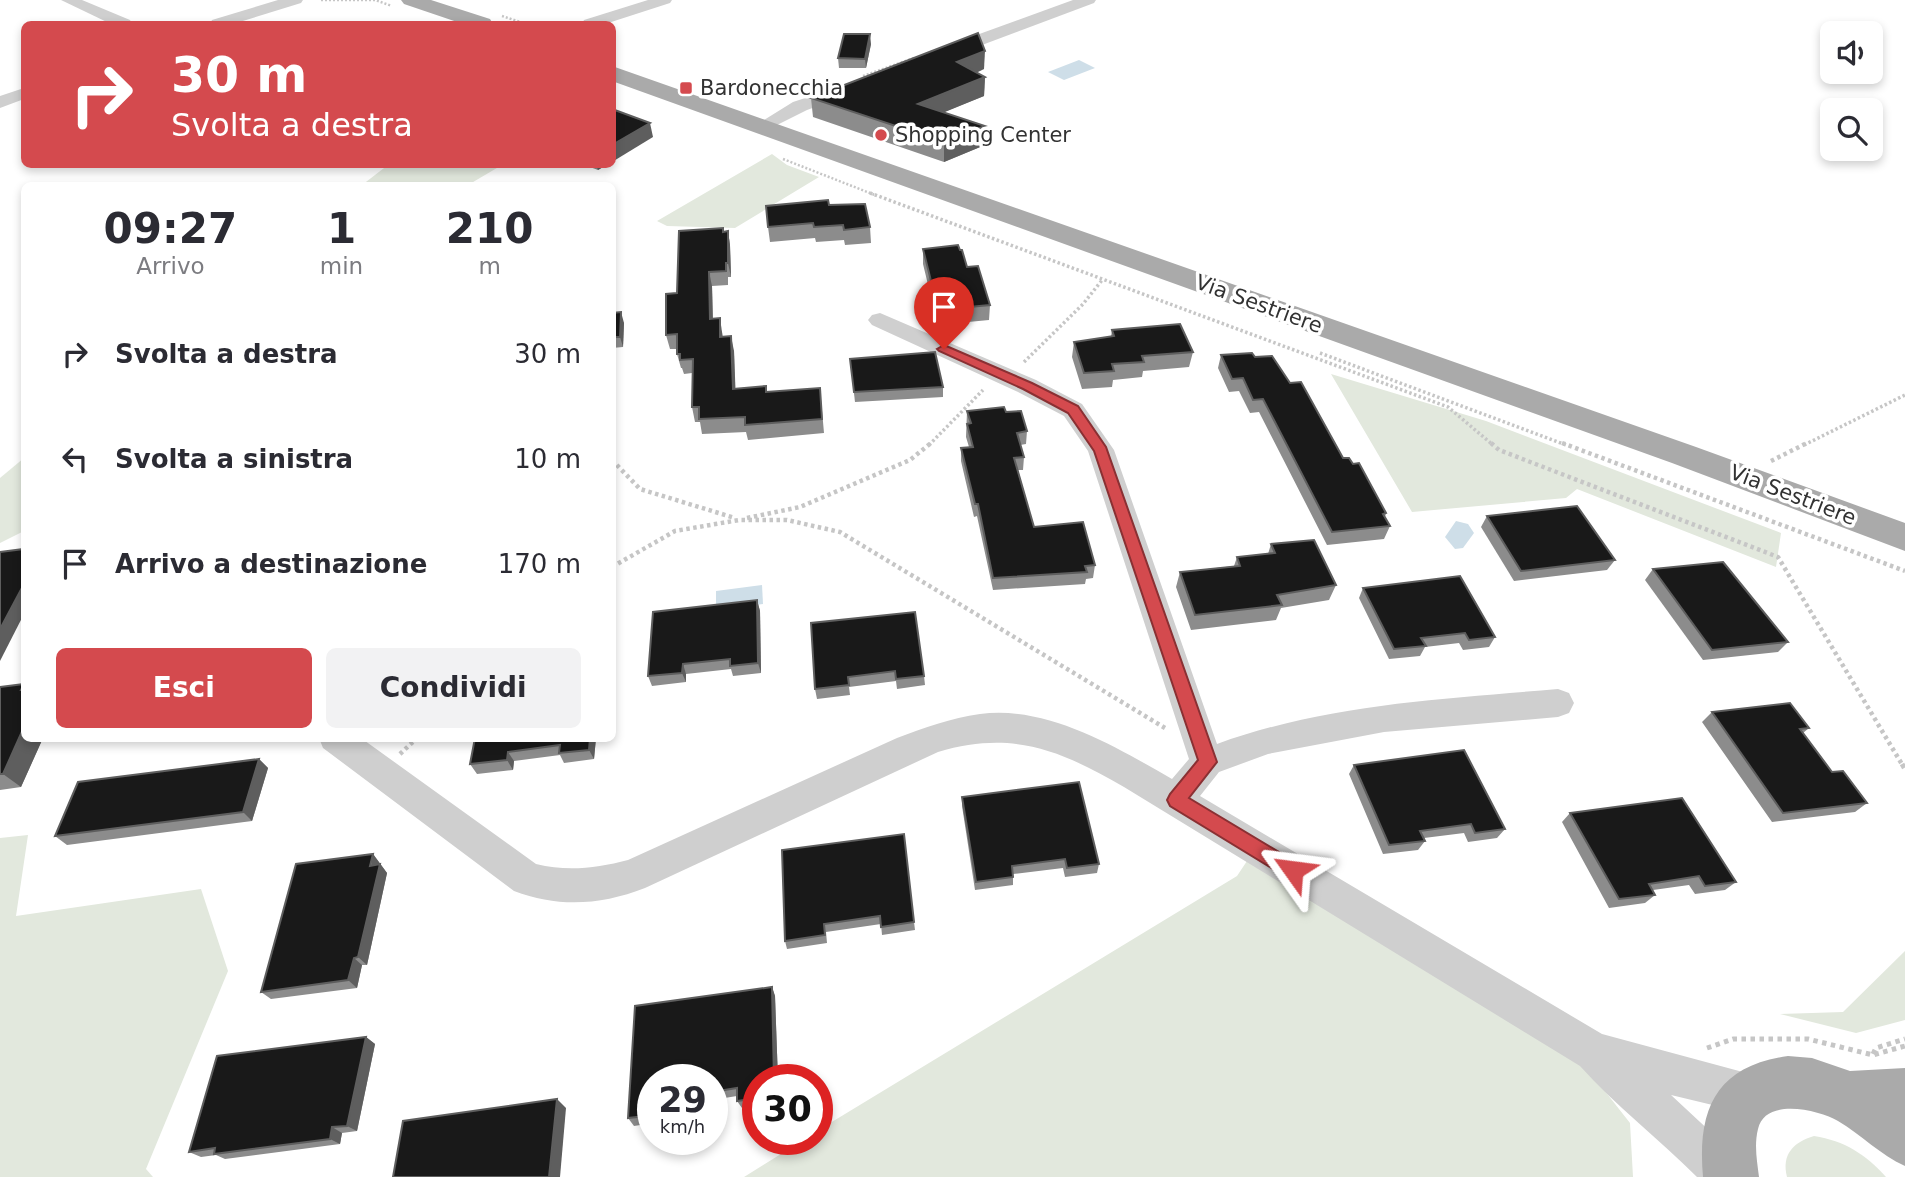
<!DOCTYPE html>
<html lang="it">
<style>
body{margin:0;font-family:"DejaVu Sans",sans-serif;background:#f2f2f3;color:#2b2b33;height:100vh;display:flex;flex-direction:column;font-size:26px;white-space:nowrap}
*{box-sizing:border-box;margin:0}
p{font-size:23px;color:#7c7c81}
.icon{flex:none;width:38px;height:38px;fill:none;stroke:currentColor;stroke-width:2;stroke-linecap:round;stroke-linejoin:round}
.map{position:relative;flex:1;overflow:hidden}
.side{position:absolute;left:21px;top:182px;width:595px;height:560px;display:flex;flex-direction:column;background:#fff;border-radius:10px;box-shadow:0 4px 10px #0003}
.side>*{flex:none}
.top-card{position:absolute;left:21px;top:21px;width:595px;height:147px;border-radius:10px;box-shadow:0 4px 10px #0003;background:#d44a4e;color:#fff;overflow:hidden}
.controls{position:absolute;left:1820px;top:21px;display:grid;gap:14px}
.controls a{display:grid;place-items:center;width:63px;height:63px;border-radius:10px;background:#fff;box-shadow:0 4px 10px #0003;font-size:35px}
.speed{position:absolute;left:637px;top:1064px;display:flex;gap:14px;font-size:35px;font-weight:700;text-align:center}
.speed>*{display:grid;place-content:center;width:91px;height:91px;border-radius:50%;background:#fff;box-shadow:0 4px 10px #0003;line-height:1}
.speed small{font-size:18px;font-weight:400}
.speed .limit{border:10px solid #d22;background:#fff;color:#111}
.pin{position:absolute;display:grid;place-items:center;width:60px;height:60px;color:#fff;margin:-72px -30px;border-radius:50% 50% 50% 0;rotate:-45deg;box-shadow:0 0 7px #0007}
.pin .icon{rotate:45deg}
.me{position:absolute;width:77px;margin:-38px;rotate:301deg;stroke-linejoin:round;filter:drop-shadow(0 0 5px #0008)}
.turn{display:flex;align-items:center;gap:24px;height:147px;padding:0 35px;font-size:32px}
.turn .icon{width:91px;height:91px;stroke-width:2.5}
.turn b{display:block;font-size:49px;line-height:60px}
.eta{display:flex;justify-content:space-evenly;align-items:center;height:119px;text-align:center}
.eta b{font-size:42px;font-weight:700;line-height:49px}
.action{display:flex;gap:14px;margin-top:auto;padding:14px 35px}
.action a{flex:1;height:80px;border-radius:10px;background:#d44a4e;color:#fff;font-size:28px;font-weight:700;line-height:80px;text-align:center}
.action a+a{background:#f2f2f3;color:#2b2b33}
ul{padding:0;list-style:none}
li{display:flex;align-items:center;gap:21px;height:105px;padding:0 35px}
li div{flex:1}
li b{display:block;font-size:26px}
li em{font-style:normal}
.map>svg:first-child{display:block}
.green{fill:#e2e8dd}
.water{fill:#cedee8}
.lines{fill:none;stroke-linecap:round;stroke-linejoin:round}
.path-far3{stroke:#c6c6c6;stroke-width:2.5;stroke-dasharray:2 2;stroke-linecap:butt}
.path-far2{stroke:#c6c6c6;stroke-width:3.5;stroke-dasharray:2.5 2.5;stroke-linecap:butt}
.path-far1{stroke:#c6c6c6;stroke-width:4.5;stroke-dasharray:3.5 3.5;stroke-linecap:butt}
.path{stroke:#c6c6c6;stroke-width:5;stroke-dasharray:4.5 4.5;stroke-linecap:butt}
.minor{fill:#cfcfcf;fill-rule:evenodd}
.major{fill:#aaa;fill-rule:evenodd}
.wall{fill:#8c8c8c}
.shaded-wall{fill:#5e5e5e}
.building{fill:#191919;stroke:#5e5e5e;stroke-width:2}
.route{fill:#d44a4e;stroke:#8a3033;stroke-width:2}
.poi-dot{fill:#d44a4e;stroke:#fff;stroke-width:2.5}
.labels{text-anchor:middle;stroke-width:7;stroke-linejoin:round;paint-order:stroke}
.far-poi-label{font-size:21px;fill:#323232;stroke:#fff;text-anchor:start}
.far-street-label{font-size:21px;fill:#323232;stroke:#fff}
</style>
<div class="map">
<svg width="1905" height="1177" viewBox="0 0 1905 1177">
<rect width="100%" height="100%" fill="#fff"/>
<g class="green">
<polygon points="772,154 787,165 819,177 735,228 667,226 657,221"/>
<polygon points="388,165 388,164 502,165 468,185 362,185"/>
<polygon points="1331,374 1486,421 1781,533 1776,567 1577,489 1566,498 1412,512"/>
<polygon points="24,458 24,531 0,543 0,478"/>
<polygon points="28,835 16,916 201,889 228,971 146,1169 153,1177 0,1177 0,838"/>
<polygon points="1249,858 1582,1062 1630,1123 1633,1177 744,1177 805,1139 817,1139 817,1131 1237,876"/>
<polygon points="1905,951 1905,1020 1856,1033 1780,1014 1843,1012"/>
<path d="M1814,1136C1845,1141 1865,1154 1886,1177H1787C1781,1154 1794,1142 1814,1136Z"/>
</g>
<g class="water">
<polygon points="1079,60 1095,68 1064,80 1048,72"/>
<polygon points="1456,521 1468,524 1474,533 1463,548 1455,549 1445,537"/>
<polygon points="762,585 763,604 716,610 716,591"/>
</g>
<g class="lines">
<g class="path-far3">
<polyline points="321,0 375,0 392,6"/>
<polyline points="502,16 526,24"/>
<polyline points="863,76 914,58"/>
<polyline points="783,159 875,195"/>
</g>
<g class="path-far2">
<polyline points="870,193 1448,407 1493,445"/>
<polyline points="1320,353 1566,445"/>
<polyline points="1024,362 1083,304 1103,279"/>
<polyline points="929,445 983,390"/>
<polyline points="1804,445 1905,395"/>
</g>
<g class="path-far1">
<polyline points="1491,443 1499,450 1778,557 1903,766"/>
<polyline points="1562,443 1905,571"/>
<polyline points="612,460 640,489 735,518"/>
<polyline points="1771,461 1807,443"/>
<polyline points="747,518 800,507 910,460 931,443"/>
<polyline points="612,567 675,531 739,520 787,520 840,532 1165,728"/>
<polyline points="400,754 417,738"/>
</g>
<g class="path">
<polyline points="1902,764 1905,769"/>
<polyline points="1707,1048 1733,1039 1808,1039 1873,1055 1905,1046"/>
<polyline points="1873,1054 1876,1048 1905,1039"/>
</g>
<g class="minor">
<polygon points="61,0 82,0 130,20 132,24 111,24"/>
<polygon points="278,0 303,0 301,3 233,24 210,24 212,20"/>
<polygon points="648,0 672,0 670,3 605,24 582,24 584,20"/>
<polygon points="1073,0 1096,0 1094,3 950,57 938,57 935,53 938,49"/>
<polygon points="848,84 854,85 857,89 854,93 807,110 765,131 756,125 793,102"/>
<polygon points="24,88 24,99 0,108 0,96"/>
<path d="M880,313L1036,380L1082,404L1114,450L1217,744C1327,704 1443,699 1558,689L1569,693L1574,703L1569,713L1558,717L1384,732L1268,754L1219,772L1200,796L1602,1034L1765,1078L1771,1093L1765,1108L1750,1114L1671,1095L1743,1162L1750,1177H1697C1659,1139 1616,1106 1580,1066L1124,787C1060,750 1012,730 938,752L645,888C601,905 559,908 514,891L323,748L319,738H361L536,864C568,872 597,868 628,860L897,738C924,728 951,718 980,714C1047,705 1116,747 1172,779L1189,759L1088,451L1064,416L1018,392L872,325L868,320L872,315Z"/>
</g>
<g class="major">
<polygon points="401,0 431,0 490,19 493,24 463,24 404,4"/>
<polygon points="612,66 1696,447 1905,523 1905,551 1672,463 612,81"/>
<path d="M1788,1056L1812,1058L1850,1071L1905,1068V1166C1880,1155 1862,1135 1838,1121C1819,1110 1765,1097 1758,1129C1754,1145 1757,1161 1759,1177H1703C1697,1109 1716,1066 1788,1056Z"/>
</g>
</g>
<g class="wall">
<polygon points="871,44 866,68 839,68 838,58"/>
<polygon points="984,69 976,73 985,77 984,96 944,112 985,145 944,162 813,117 811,98"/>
<polygon points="582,164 608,164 598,170"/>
<polygon points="829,205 870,227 871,243 845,245 844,240 816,242 815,238 770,242 768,227"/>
<polygon points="728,231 730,245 731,277 728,277 728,285 712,286 713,318 722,332 723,337 734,351 735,389 767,392 820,388 824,433 748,440 746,432 702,434 700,422 695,422 692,407 692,373 684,374 682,368 681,368 677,354 677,349 670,349 666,335 677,293 724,232"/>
<polygon points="923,249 960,250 967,267 990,305 989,320 947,324 939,296 931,297 923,264"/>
<polygon points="612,313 624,323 623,347 612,348"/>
<polygon points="1112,330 1193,352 1189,367 1143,371 1142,377 1113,380 1112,387 1082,389 1072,357 1074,342 1111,337"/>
<polygon points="1221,355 1255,357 1290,383 1343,458 1386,513 1385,517 1390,526 1384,539 1327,545 1259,412 1250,413 1239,391 1229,392 1218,368"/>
<polygon points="850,359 943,387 943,397 855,402"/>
<polygon points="967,411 1006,412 1027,431 1026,444 1020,445 1024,457 1023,470 1018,470 1034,527 1095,565 1093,578 1086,579 1085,584 993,590 977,516 974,517 961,461 961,448 969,447 966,437"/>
<polygon points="1487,516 1615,560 1607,570 1514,581 1481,527"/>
<polygon points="1271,544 1336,585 1329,600 1281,608 1276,620 1191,630 1176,587 1180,572 1234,566 1237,557 1268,554"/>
<polygon points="1653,569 1788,642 1778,652 1703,660 1645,580"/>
<polygon points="1363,588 1495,637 1489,647 1463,650 1459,643 1425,647 1420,656 1389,659 1359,598"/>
<polygon points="757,600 760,611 761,673 733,676 731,669 686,674 686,682 652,686 648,676"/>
<polygon points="811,623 924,676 925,685 897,689 896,681 849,687 850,695 817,699 815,689"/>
<polygon points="0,687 24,738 43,738 21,787 0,790"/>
<polygon points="1712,712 1809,728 1803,733 1832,772 1867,803 1855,812 1772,822 1702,722"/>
<polygon points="475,738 596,738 594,759 564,763 560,755 514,761 513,770 477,774 470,764"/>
<polygon points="259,759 268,768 252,821 67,845 55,836"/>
<polygon points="1354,765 1505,829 1497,838 1468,842 1464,833 1424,838 1425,841 1418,850 1383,854 1349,774"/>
<polygon points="962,797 1099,864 1097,873 1065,877 1063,868 1013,874 1013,885 975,890 962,806"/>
<polygon points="1570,813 1736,882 1725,890 1695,894 1689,885 1653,890 1655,895 1645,903 1609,908 1562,822"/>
<polygon points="782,850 914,922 915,930 882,935 881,924 826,932 827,943 787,949 785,941"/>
<polygon points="373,854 387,873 367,965 362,965 357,988 271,999 261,992"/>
<polygon points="772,987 775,996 778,1080 758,1080 758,1106 742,1108 737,1101 737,1096 712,1100 712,1080 653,1080 653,1123 634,1126 628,1118 635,1006"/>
<polygon points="366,1037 375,1044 357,1131 342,1133 340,1144 225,1159 216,1155 201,1157 189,1152"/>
</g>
<g class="shaded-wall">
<polygon points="870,34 871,44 866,68 865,59"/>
<polygon points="985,51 984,69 957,81 957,62"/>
<polygon points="985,77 984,96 918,123 918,104"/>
<polygon points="650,123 653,137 612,162 612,145"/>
<polygon points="985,126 985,145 944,162 944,142"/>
<polygon points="596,164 608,164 598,170"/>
<polygon points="728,231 730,245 731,277 728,263"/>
<polygon points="709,272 712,286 713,333 710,319"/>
<polygon points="621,312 624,323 623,347 620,337"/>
<polygon points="720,318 722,332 723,352 720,337"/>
<polygon points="731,336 734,351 736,403 733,389"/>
<polygon points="24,584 24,614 0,661 0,629"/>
<polygon points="757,600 760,611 761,673 758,663"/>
<polygon points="683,664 686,674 686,682 682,673"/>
<polygon points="24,727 24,738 43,738 21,787 3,774"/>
<polygon points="590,738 596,738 594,759 589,750"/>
<polygon points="508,752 514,761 513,770 507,760"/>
<polygon points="259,759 268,768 252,821 243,812"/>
<polygon points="373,854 387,873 367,965 358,957"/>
<polygon points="354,958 362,965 357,988 348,980"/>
<polygon points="772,987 775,996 778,1080 774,1080"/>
<polygon points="366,1037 375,1044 357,1131 347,1126"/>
<polygon points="557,1099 566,1108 560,1177 549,1177"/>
<polygon points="332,1127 342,1133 340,1144 330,1139"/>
</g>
<g class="building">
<polygon points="978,33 985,51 957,62 985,77 918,104 985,126 944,142 811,98"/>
<polygon points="844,34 870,34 865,59 838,58"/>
<polygon points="612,109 650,123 612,145"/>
<polygon points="828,200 829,205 865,204 870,227 844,230 843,225 814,227 813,223 768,227 766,206"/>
<polygon points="723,228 723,232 728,231 728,263 726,263 726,271 709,272 710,319 720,318 720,337 731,336 733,389 766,386 766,392 820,388 822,419 745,425 745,417 699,419 699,407 692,407 693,359 680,360 680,354 677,354 677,334 666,335 666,294 677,293 679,231"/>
<polygon points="958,245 960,250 962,250 967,267 978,266 990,305 947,309 939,281 931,281 923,249"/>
<polygon points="621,312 620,337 612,337 612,313"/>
<polygon points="1180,324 1193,352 1142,356 1144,362 1112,364 1114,371 1084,373 1074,342 1114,336 1112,330"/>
<polygon points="935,352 943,387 854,392 850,359"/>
<polygon points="1252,353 1255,357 1272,356 1290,383 1301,382 1343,458 1349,458 1353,464 1359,463 1386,513 1383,514 1390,526 1332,532 1263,399 1253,400 1243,378 1232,379 1221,355"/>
<polygon points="1004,407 1006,412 1021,411 1027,431 1017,433 1024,457 1014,458 1034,527 1083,522 1095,565 1085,566 1087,572 993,578 978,504 975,504 961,448 973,447 967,424 971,423 967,411"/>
<polygon points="1577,506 1615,560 1521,571 1487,516"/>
<polygon points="1314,540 1336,585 1277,595 1282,605 1195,615 1180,572 1240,566 1237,557 1275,553 1271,544"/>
<polygon points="24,549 24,584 0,629 0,552"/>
<polygon points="1723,562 1788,642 1712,650 1653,569"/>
<polygon points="1460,576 1495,637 1469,640 1465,633 1421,638 1426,646 1394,649 1363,588"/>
<polygon points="757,600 758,663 730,666 730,659 683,664 682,673 648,676 653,612"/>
<polygon points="915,612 924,676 896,679 895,671 848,677 849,685 815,689 811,623"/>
<polygon points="24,684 21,690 24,690 24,727 3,774 0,774 0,687"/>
<polygon points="1790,703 1809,728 1800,729 1832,772 1843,771 1867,803 1783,813 1712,712"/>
<polygon points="475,738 590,738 589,750 559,753 560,745 508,752 507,760 470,764"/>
<polygon points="1464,750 1505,829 1475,833 1471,824 1420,831 1425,841 1389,845 1354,765"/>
<polygon points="259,759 243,812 55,836 78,782"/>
<polygon points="1079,782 1099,864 1067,868 1065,859 1012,866 1013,877 976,882 962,797"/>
<polygon points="1682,798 1736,882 1705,886 1699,876 1649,884 1655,895 1619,899 1570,813"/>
<polygon points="904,834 914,922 881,927 880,916 824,924 825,935 785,941 782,850"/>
<polygon points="373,854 370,866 380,864 358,957 354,958 348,980 261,992 296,864"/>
<polygon points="772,987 774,1080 758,1080 758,1098 737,1101 737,1088 712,1092 712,1080 653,1080 653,1115 628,1118 635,1006"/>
<polygon points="366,1037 347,1126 332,1127 330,1139 214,1154 215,1148 189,1152 217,1056"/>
<polygon points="557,1099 549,1177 393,1177 403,1121"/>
</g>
<polygon class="route" points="944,345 1032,383 1078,406 1106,447 1217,762 1189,798 1299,864 1302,870 1299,877 1293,879 1286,877 1170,806 1167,800 1170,794 1198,760 1094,451 1068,413 1023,389 939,351 937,349"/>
<g class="poi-dot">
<rect x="679" y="81" width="14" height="14" rx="3.5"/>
<circle cx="881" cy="135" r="7"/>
</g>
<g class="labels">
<g class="far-poi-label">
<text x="700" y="95">Bardonecchia</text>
<text x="895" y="142">Shopping Center</text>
</g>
<g class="far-street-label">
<text transform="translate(1259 304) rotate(20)" y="7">Via Sestriere</text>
<text transform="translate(1793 495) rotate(21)" y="7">Via Sestriere</text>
</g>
</g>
</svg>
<div class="controls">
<a><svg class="icon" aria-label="sound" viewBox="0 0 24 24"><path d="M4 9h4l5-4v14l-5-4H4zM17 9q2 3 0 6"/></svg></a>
<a><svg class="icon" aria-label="search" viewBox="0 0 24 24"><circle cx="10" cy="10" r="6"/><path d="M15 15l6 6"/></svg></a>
</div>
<div class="speed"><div>29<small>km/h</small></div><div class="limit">30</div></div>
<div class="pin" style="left:944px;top:349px;background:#d93025"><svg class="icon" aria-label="arrive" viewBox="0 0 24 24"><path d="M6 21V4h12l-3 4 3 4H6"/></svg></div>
<svg class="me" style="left:1293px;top:870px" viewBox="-20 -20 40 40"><path d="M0-17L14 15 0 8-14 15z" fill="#d44a4e" stroke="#fff" stroke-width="4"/></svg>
<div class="top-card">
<div class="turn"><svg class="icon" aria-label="right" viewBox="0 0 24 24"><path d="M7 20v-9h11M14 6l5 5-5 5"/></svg><div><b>30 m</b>Svolta a destra</div></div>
</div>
<section class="side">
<div class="eta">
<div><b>09:27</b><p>Arrivo</p></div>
<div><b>1</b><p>min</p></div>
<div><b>210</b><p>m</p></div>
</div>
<ul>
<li><svg class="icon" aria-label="right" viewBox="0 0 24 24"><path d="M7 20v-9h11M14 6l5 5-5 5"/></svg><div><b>Svolta a destra</b></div><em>30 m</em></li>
<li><svg class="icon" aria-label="left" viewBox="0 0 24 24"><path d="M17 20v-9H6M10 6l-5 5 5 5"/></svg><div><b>Svolta a sinistra</b></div><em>10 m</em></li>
<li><svg class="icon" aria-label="arrive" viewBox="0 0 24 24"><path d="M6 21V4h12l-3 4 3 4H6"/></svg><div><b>Arrivo a destinazione</b></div><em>170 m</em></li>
</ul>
<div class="action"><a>Esci</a><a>Condividi</a></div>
</section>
</div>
